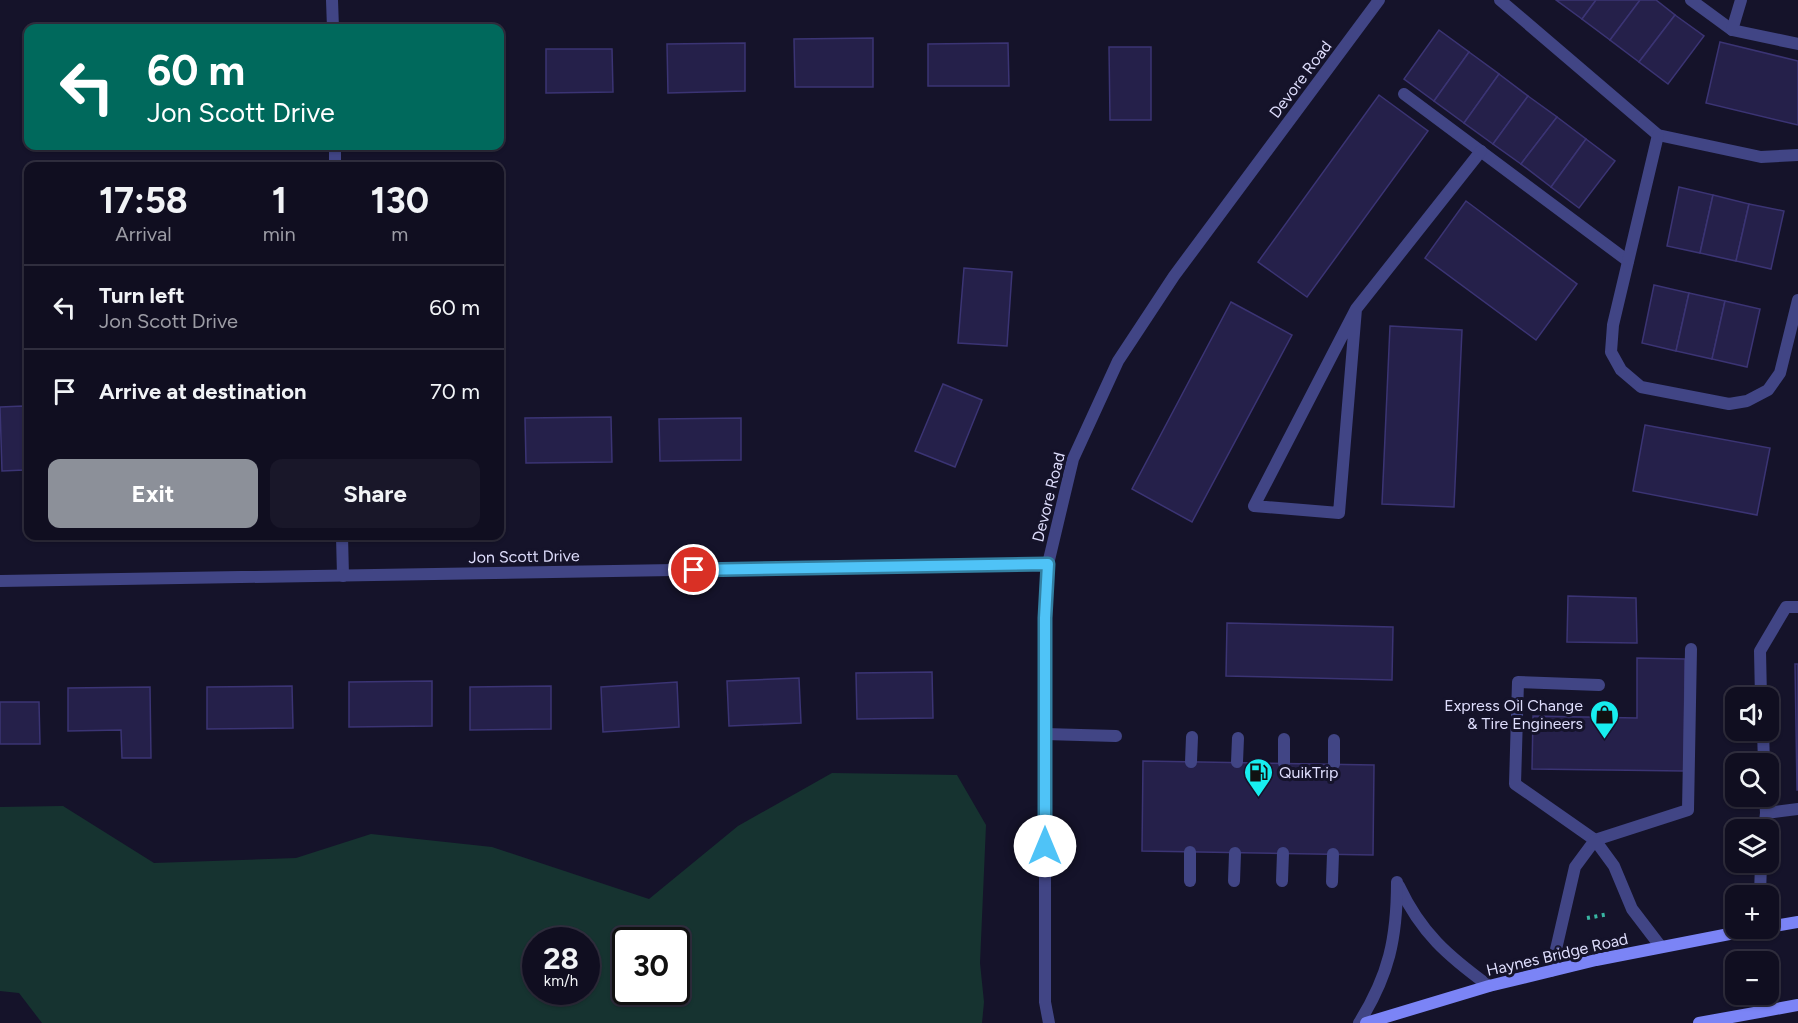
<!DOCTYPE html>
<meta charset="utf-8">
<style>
body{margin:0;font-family:Figtree,sans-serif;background:#191729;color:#f1f3f6;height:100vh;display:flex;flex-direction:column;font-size:22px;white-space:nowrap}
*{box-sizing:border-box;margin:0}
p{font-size:20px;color:#9c9ca5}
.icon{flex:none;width:33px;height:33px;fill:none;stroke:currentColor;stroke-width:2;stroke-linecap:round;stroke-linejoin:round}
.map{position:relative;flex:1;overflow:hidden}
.details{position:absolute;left:24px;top:162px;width:480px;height:378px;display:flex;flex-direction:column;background:#100e20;border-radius:12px;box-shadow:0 2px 4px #0004,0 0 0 2px #302e3e}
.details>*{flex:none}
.banner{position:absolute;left:24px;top:24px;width:480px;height:126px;border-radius:12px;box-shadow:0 2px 4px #0004,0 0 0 2px #302e3e;background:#00695c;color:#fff;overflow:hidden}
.fabs{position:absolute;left:1725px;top:687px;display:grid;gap:12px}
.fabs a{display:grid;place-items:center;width:54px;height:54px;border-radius:12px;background:#100e20;box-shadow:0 2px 4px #0004,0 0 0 2px #302e3e;font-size:30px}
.speed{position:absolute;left:522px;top:927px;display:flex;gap:12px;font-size:30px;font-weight:700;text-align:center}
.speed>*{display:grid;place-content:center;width:78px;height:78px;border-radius:50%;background:#100e20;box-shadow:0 2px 4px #0004,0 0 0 2px #302e3e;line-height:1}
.speed small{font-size:15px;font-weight:400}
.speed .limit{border:3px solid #111;border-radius:9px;background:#fff;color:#111}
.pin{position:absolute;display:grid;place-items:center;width:51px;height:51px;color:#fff;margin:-26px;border:3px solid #fff;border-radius:50%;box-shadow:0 2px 6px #0007}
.me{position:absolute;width:66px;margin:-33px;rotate:0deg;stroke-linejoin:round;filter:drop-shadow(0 0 4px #0008)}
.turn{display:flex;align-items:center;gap:21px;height:126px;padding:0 24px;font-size:27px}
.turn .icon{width:78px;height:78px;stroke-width:2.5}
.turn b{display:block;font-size:42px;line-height:51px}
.eta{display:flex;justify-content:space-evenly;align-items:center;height:102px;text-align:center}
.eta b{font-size:36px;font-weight:700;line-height:42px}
.primary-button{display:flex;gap:12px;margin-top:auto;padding:12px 24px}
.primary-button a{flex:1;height:69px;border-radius:12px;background:#8c9099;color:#fff;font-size:24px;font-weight:700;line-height:69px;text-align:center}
.primary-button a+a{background:#191729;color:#f1f3f6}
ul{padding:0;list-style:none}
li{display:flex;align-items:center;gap:18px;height:84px;padding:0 24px;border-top:2px solid #302e3e}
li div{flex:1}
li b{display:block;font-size:22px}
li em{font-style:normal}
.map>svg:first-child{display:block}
.green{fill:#163330;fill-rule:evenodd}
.building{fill:#25204a;stroke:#3b3474;stroke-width:1.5}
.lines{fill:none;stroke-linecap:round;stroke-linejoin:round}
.path{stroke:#39b5a2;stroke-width:4;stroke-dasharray:3 4.5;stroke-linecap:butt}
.lane{stroke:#414585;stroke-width:12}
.street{stroke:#414585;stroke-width:12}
.secondary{stroke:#7b84f6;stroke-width:12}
.route-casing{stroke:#337fa1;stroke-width:15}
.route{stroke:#4fc3f7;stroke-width:10}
.labels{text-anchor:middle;stroke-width:6;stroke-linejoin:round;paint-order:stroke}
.street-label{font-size:16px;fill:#dfdefd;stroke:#15132a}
.poi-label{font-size:16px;fill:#dfdefd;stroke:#15132a;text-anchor:end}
</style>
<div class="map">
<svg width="1798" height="1023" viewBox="0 0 1798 1023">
<rect width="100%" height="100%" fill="#15132a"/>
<path class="green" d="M832,773L957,775L986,825L980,963L984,1002L982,1023H42L19,993L0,991V807L63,806L154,863L296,858L371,834L492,847L649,899L738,826ZM536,940H586V992H536ZM676,940V992H626V940Z"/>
<g class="building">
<polygon points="1556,0 1596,0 1582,19"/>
<polygon points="1596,0 1640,0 1610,40 1582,19"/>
<polygon points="1640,0 1656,0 1675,15 1639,62 1610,40"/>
<polygon points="1675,15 1704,36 1668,84 1639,62"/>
<polygon points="1439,30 1469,52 1434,101 1404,79"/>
<polygon points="873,38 873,87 795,87 794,39"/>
<polygon points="1720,42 1798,61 1798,125 1706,103"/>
<polygon points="745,43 745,91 668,93 667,44"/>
<polygon points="1008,43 1009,86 928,86 928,44"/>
<polygon points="1109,47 1151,47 1151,120 1110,120"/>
<polygon points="546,49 612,49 613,92 546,93"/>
<polygon points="1469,52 1499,74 1464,123 1434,101"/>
<polygon points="1499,74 1528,96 1493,144 1464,123"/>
<polygon points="1379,95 1428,131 1307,297 1258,262"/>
<polygon points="1528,96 1557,117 1521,164 1493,144"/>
<polygon points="1557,117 1586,139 1551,187 1521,164"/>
<polygon points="1586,139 1615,161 1579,208 1551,187"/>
<polygon points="1679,187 1713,195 1700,253 1667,246"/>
<polygon points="1713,195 1749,204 1736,261 1700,253"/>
<polygon points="1466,201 1577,284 1536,340 1425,258"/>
<polygon points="1749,204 1784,211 1771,269 1736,261"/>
<polygon points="964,268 1012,272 1007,346 958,343"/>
<polygon points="1654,285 1689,293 1676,351 1642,343"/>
<polygon points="1689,293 1725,301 1712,359 1676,351"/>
<polygon points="1725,301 1760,309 1747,367 1712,359"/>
<polygon points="1231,302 1292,335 1192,522 1132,489"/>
<polygon points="1390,326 1462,330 1454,507 1382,504"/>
<polygon points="943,384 982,400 955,467 915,451"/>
<polygon points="23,406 24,470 2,471 0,407"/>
<polygon points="611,417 612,462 526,463 525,418"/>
<polygon points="741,418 741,460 660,461 659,419"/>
<polygon points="1645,425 1770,448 1757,515 1633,491"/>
<polygon points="1568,596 1636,598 1637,643 1567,642"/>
<polygon points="1227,623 1393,627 1392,680 1226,676"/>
<polygon points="1637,658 1685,659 1684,771 1532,769 1533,716 1637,718"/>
<polygon points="1795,664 1798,664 1798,790 1797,790"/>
<polygon points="932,672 933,718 857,719 856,673"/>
<polygon points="799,678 801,723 729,726 727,681"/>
<polygon points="432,681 432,726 349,727 349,682"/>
<polygon points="677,682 679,727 603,732 601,687"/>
<polygon points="292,686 293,728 207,729 207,687"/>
<polygon points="551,686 551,729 470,730 470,687"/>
<polygon points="150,687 151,758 122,758 121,730 68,731 68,688"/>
<polygon points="0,702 39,702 40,744 0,744"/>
<polygon points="1143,761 1374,765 1373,855 1142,851"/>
</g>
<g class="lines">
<polyline class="path" points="1587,918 1609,914"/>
<g class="lane">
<polyline points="1500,0 1658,135 1761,157 1798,155"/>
<polyline points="1691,0 1732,30 1798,44"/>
<polyline points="1732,30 1741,0"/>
<polyline points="1404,94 1628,261"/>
<polyline points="1658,135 1613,325 1611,352 1621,370 1641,387 1729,404 1747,401 1768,390 1780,373 1798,300"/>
<polyline points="1356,309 1254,506 1339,513 1356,309 1481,151"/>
<polyline points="1599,685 1518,682 1515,784 1595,840 1688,810 1691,649"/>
<polyline points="1761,698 1760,651 1786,607 1798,607"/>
<polyline points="1763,730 1764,764"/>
<polyline points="1045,734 1116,736"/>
<polyline points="1191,762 1192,737"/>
<polyline points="1237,762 1238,738"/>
<polyline points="1284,763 1284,739"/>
<polyline points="1334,764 1334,740"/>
<polyline points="1765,796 1766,813"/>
<polyline points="1764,830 1766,813 1798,809"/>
<polyline points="1190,881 1190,852"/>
<polyline points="1234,881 1235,853"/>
<polyline points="1282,881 1283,853"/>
<polyline points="1332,882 1333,854"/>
<path d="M1399,886C1421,933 1448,956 1489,986"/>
<polyline points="1760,896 1761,862"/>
<polyline points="1551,971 1575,867 1595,840 1614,866 1632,909 1661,947"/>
<path d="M1359,1023C1389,975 1397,938 1397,882"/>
</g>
<g class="street">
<polyline points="332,0 333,28"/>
<polyline points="335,146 335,166"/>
<polyline points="342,536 343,576"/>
<polyline points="0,581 1048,564"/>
<polyline points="1049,1023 1045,1002 1045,618 1048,564 1073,459 1118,361 1174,276 1379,0"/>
</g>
<g class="secondary">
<polyline points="1768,927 1798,922"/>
<polyline points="1366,1023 1489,986 1596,960 1760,928"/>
<polyline points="1699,1023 1798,1005"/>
</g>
</g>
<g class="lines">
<defs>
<polyline id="route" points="694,570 1048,564 1045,618 1045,846"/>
</defs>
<use href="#route" class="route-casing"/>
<use href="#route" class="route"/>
</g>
<defs>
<symbol id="shop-pin" viewBox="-11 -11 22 30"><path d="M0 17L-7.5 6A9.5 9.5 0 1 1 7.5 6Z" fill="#17eeef" stroke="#15132a"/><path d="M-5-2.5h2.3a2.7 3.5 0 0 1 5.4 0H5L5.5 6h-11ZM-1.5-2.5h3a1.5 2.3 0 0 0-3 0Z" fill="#111"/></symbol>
<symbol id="fuel-pin" viewBox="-11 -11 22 30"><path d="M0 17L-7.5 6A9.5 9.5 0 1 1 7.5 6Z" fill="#17eeef" stroke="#15132a"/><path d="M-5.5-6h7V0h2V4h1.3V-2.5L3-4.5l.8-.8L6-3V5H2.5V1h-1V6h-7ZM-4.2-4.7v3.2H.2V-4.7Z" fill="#111"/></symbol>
</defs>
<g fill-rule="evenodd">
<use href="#shop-pin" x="1588" y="698" width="33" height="45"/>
<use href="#fuel-pin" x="1242" y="756" width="33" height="45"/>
</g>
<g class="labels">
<g class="street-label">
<text transform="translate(1300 79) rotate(-53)" y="6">Devore Road</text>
<text transform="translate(1048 497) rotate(-76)" y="6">Devore Road</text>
<text transform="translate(524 556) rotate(-1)" y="6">Jon Scott Drive</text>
<text transform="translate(1557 954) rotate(-13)" y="6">Haynes Bridge Road</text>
</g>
<g class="poi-label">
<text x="1583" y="711">Express Oil Change<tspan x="1583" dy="18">&amp; Tire Engineers</tspan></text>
<text x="1279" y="778" text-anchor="start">QuikTrip</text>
</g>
</g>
</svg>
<div class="fabs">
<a><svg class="icon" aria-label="sound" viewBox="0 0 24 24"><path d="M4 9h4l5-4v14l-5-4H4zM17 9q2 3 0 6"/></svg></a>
<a><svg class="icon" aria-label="search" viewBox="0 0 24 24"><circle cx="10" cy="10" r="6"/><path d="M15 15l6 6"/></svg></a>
<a><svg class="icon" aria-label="layers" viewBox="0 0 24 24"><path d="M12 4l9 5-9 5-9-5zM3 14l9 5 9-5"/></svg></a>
<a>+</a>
<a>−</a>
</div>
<div class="speed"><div>28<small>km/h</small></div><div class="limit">30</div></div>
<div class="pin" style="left:694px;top:570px;background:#d93025"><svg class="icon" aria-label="arrive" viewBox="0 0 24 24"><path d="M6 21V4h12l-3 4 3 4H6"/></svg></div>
<svg class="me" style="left:1045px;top:846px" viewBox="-20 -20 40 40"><circle r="19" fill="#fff"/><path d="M0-13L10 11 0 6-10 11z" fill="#4fc3f7"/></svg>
<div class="banner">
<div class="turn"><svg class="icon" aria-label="left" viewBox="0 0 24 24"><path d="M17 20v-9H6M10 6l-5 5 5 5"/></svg><div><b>60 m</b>Jon Scott Drive</div></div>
</div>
<section class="details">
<div class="eta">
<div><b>17:58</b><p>Arrival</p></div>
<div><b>1</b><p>min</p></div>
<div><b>130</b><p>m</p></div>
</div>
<ul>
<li><svg class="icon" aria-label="left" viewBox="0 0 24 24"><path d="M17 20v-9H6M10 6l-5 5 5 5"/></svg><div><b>Turn left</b><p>Jon Scott Drive</p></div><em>60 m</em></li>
<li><svg class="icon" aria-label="arrive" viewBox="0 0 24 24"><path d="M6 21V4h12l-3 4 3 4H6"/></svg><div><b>Arrive at destination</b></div><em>70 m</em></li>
</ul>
<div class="primary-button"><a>Exit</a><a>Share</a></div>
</section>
</div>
